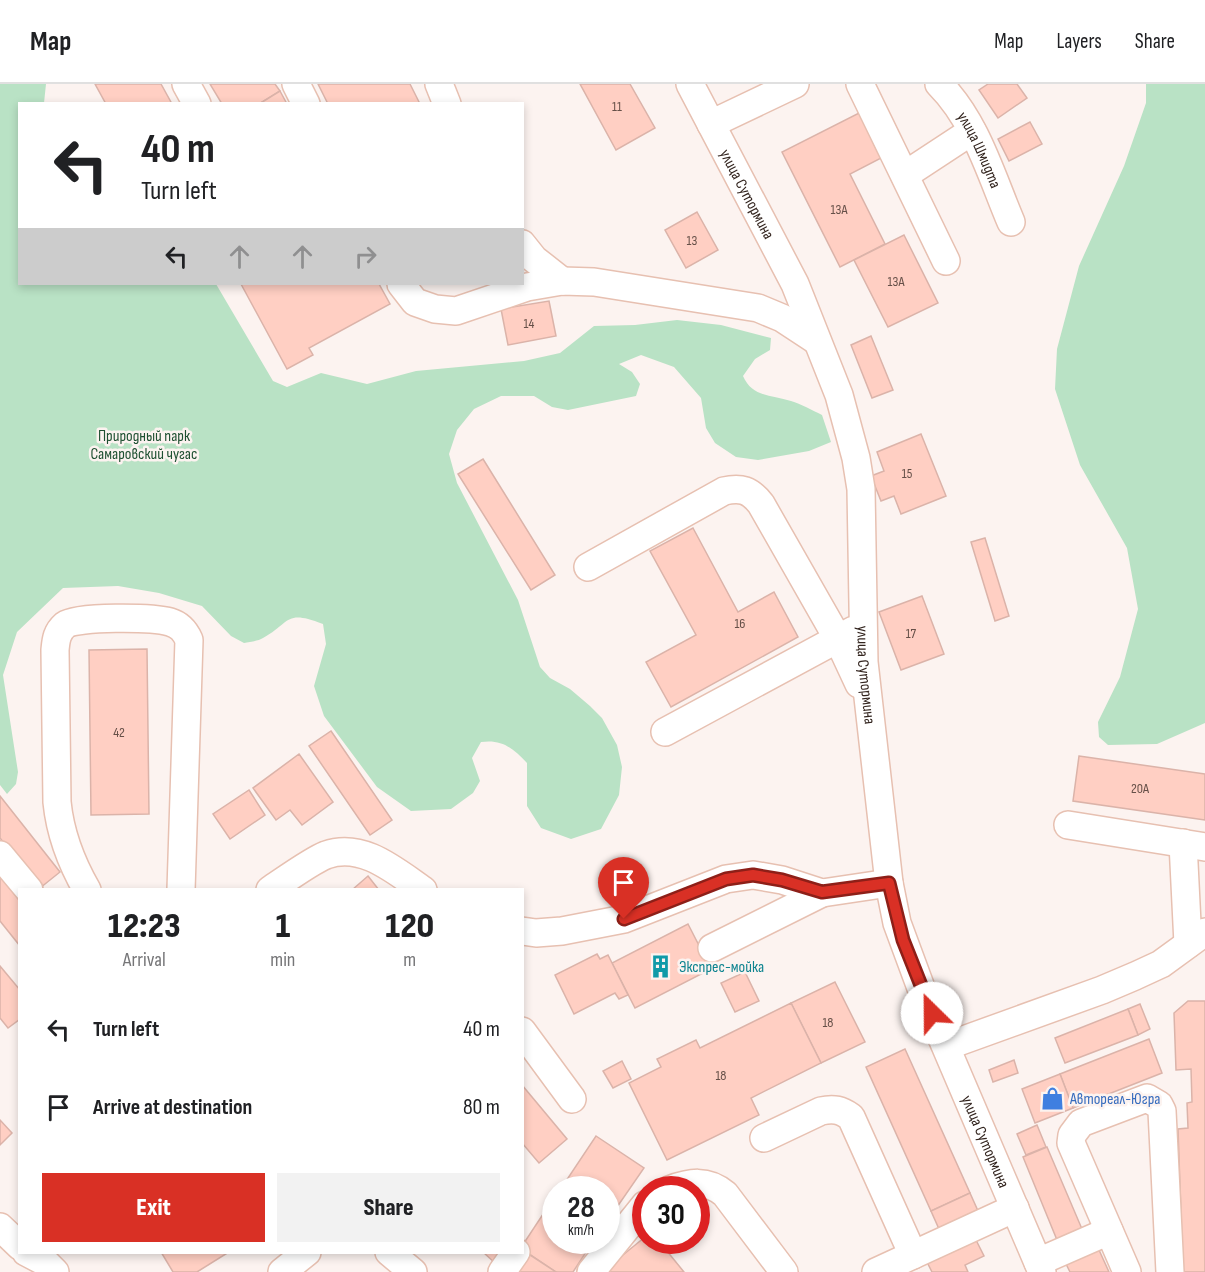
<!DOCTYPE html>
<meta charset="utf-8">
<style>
body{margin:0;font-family:"Sofia Sans Condensed",sans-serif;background:#f2f2f2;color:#202124;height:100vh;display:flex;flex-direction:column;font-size:22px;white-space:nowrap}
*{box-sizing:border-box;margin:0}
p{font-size:20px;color:#757577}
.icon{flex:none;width:33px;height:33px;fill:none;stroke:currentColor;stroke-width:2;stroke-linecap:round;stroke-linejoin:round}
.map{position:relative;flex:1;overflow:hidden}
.details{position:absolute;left:18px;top:804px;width:506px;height:366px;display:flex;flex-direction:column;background:#fff;border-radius:0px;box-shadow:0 3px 9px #0003}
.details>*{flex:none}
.top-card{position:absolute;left:18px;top:18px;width:506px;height:183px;border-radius:0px;box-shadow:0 3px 9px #0003;background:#fff;color:#202124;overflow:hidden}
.speed{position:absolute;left:542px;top:1092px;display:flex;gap:12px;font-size:30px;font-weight:700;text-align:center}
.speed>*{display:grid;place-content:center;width:78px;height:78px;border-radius:50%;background:#fff;box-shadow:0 3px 9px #0003;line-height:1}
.speed small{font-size:15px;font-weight:400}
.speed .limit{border:9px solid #d22;background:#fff;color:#111}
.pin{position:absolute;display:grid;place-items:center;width:51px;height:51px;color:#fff;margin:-62px -26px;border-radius:50% 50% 50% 0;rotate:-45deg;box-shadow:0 0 6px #0007}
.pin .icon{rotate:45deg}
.me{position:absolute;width:66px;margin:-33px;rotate:337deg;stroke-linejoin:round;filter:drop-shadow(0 0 4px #0008)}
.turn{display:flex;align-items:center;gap:21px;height:126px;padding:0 24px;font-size:27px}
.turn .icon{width:78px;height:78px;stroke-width:2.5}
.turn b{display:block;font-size:42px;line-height:51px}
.lanes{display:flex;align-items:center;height:57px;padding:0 24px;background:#0003;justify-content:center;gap:30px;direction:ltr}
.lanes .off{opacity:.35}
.eta{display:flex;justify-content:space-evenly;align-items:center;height:102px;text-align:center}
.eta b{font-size:36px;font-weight:800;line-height:42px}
.action{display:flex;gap:12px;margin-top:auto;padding:12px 24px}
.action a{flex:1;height:69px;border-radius:0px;background:#d93025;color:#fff;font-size:24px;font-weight:800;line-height:69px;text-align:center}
.action a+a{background:#f2f2f2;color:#202124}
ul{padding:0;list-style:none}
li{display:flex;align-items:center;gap:18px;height:78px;padding:0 24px}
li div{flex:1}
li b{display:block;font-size:22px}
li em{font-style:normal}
header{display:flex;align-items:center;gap:36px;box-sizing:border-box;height:84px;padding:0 30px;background:#fff;border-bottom:2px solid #e0e0e0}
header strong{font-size:28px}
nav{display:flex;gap:33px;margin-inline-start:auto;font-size:21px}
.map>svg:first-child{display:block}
.green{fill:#b9e2c5}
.building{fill:#ffcfc3;stroke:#dbb3a9;stroke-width:1.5}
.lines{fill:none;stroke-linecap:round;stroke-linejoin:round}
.minor-casing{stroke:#e7c0b1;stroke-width:30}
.minor{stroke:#fff;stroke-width:27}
.route-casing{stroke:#8d1f18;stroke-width:15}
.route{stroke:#d93025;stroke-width:10}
.labels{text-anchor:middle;stroke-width:5;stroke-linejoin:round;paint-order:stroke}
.number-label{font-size:14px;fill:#665048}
.street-label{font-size:16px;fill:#33251f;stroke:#fcf3f0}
.park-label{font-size:16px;fill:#1e5031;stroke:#fcf3f0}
.culture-label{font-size:16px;fill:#0d838f;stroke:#fcf3f0;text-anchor:start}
.shop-label{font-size:16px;fill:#366cbe;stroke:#fcf3f0;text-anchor:start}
</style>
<header>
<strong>Map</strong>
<nav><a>Map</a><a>Layers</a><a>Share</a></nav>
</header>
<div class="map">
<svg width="1205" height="1188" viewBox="0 0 1205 1188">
<rect width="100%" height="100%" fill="#fcf3f0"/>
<g class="green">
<path d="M0,0H46L44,19L20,20V200H216L273,297L287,303L321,289L367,300L416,287L524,277L560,269L594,242L635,241L677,236L721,241L771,254L770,266L755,275L743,292C752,313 771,311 791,317C801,320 812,326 822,331L831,358L809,367L758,376L736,373L715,359L706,344L701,314L674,283L641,271L619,280L632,288L640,300L636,312L568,326L552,323L534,312H501L474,325L457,346L449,370L457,399L518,516L540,583L550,594L570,605L590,622L602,634L617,661L622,683L619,711L601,745L571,755L541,744L527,722V679C513,664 502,655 481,658L472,674L480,697L473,709L451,725L411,727L377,703L324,632L314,602L326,560L323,540C285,525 291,538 263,554C258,557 250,558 244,559L231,552L202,522L159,509L118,502L63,504L17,548L3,591L18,688L16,700L7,710L0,701Z"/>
<polygon points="1146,0 1205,0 1205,639 1157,660 1108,661 1099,653 1098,638 1120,593 1138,525 1127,464 1080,381 1055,305 1057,265 1079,182 1124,82 1146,19"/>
</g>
<g class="building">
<polygon points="95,0 161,0 172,20 106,20"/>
<polygon points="210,0 275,0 280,7 259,20 222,20"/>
<polygon points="318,0 410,0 420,20 328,20"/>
<polygon points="580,0 630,0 655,44 616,66"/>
<polygon points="988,0 1017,0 1027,14 998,34 979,6"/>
<polygon points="280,7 287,20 259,20"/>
<polygon points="865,26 887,71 850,90 885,160 840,183 782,68"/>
<polygon points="1030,38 1042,60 1009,77 998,55"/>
<polygon points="697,128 718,166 686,184 665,146"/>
<polygon points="904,151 938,219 888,243 854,176"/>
<polygon points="241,200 379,200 390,220 309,264 313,271 287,285"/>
<polygon points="549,217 556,252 508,261 501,225"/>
<polygon points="871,252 893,306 872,314 851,261"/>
<polygon points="921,350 946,412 901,430 894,412 881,417 871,392 884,387 877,368"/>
<polygon points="483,375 555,491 531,506 458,390"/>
<polygon points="693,444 738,528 774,508 798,553 671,623 646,578 696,551 650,467"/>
<polygon points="985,454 1009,532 995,537 971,458"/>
<polygon points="922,512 944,570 901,586 879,528"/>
<polygon points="147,565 149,730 91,731 89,566"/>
<polygon points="331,647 392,736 370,751 309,662"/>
<polygon points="299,670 333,718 302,741 290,726 276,736 253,704"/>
<polygon points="1079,672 1205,690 1205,736 1073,717"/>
<polygon points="249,706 265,731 230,755 213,730"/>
<polygon points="0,712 60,788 40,804 0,754"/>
<polygon points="0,792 20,817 20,862 0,837"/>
<polygon points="368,792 379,806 352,806"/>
<polygon points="688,840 711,885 635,924 612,879"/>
<polygon points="597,870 600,875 608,871 628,911 619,915 615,909 574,930 555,891"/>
<polygon points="0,882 20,906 20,935 8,944 0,934"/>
<polygon points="745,888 759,917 735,928 721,899"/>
<polygon points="835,898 865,958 821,979 791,919"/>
<polygon points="1188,917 1205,917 1205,1188 1183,1188 1178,1045 1188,1044 1187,1019 1192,1018 1191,985 1176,986 1174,929"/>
<polygon points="791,919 821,979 751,1014 759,1031 667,1076 629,999 661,983 657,975 696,956 700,964"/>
<polygon points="1140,920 1150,945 1138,951 1128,925"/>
<polygon points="1128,925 1138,951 1065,979 1055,954"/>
<polygon points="1149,955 1162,989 1073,1024 1060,990"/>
<polygon points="905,965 970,1109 931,1127 866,983"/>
<polygon points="1014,976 1018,989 993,998 989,986"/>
<polygon points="622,977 631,995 613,1004 603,987"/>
<polygon points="1060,990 1073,1024 1035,1039 1022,1005"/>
<polygon points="522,1001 567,1055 539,1079 522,1059"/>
<polygon points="0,1036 12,1049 0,1061"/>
<polygon points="1037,1041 1046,1063 1026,1071 1017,1050"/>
<polygon points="596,1052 644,1084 606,1139 606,1106 560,1106"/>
<polygon points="1047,1063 1082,1145 1057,1156 1023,1073"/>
<polygon points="970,1109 978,1127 939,1145 931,1127"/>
<polygon points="555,1112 555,1156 594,1156 573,1188 556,1188 522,1165 522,1162"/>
<polygon points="645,1153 645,1156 658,1156 684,1188 602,1188"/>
<polygon points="976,1156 984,1172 965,1181 968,1188 932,1188 927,1178"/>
<polygon points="1099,1166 1109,1188 1070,1188 1066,1180"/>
<polygon points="524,1167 556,1188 510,1188"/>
<polygon points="161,1168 229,1168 197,1188 173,1188"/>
<polygon points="483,1168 506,1168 496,1180"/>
</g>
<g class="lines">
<defs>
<g id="minor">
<polyline points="186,0 197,20"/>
<polyline points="296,0 306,20"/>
<polyline points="439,0 447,20"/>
<path id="s1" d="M690,0L795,200L839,311L856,374L861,405L864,578L889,799L897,839L924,912L1042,1188"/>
<polyline points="860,0 946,177"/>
<path id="s2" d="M939,0C976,37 991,91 1011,138"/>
<polyline points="711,40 795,0"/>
<polyline points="905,91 972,47"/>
<polyline points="522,160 534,175 562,197"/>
<polyline points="401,200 415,218 435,225 456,227 527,203 562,197 594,198 758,224 782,234 817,257"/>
<path d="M588,483L724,407C741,403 750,406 761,420L838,555L859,600"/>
<polyline points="665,648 854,546"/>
<polyline points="1068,741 1205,763"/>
<polyline points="1183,759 1188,860"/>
<polyline points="0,771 29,806"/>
<path d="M87,806C72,780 60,748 57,718L55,566C56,555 57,548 65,541C77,532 153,533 170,538C180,541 185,547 189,556L181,806"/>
<path d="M270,806C285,796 311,777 326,771C362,758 394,786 423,806"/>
<polyline points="522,847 536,849 562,847 624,835 726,795 753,791 782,796 822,809 889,799"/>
<polyline points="712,864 822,809"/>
<polyline points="522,947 572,1015"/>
<polyline points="947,962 1102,906 1135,892 1161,880 1205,848"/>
<path d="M764,1054L821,1027C834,1024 841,1026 851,1033L913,1171"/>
<path d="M669,1106C690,1098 707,1095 725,1110L784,1188"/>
<polyline points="0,1143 20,1162"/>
<polyline points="26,1168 45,1178 55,1188"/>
<polyline points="389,1168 413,1188"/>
<polyline points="1038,1178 1109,1147"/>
<polyline points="282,1188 307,1168"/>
<polyline points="502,1188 516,1168"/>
<polyline points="591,1188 645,1121"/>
<polyline points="876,1188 1015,1124"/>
<polyline points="1127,1188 1071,1059 1072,1051 1081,1039 1147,1014 1159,1021 1162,1027 1170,1188"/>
</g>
</defs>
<use href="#minor" class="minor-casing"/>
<use href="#minor" class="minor"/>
</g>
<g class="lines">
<defs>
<polyline id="route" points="624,835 726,795 753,791 782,796 822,808 889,799 903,856 932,929"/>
</defs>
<use href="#route" class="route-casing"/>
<use href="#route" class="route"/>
</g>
<defs>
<symbol id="building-bare" viewBox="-9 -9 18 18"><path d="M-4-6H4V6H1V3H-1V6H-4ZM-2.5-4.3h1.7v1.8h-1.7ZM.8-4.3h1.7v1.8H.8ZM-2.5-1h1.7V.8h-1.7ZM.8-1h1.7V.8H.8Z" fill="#0f9aa8" stroke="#fcf3f0" stroke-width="2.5" paint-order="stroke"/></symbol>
<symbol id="shop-bare" viewBox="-9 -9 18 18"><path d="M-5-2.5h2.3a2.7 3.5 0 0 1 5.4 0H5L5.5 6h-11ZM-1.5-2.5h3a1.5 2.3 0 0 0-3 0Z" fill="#3f7fe0" stroke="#fcf3f0" stroke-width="2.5" paint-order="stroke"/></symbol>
</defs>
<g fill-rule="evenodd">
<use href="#building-bare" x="644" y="866" width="33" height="33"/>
<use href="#shop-bare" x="1036" y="998" width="33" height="33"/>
</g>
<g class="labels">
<g class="number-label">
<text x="617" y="27">11</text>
<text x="839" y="130">13А</text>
<text x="692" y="161">13</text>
<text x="896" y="202">13А</text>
<text x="529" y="244">14</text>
<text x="907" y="394">15</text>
<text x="740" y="544">16</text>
<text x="911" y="554">17</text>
<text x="119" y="653">42</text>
<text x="1140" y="709">20А</text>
<text x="828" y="943">18</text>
<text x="721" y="996">18</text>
</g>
<g class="street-label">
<text dy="6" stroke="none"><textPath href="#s2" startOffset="78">улица Шмидта</textPath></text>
<text dy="6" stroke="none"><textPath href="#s1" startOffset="124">улица Сутормина</textPath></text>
<text dy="6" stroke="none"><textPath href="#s1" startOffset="628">улица Сутормина</textPath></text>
<text dy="6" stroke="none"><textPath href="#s1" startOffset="1114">улица Сутормина</textPath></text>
</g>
<g class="park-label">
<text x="144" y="357">Природный парк<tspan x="144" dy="18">Самаровский чугас</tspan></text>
</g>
<g class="culture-label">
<text x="679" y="888">Экспрес-мойка</text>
</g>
<g class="shop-label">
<text x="1070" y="1020">Автореал-Югра</text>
</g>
</g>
</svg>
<div class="speed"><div>28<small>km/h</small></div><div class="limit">30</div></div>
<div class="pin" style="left:624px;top:835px;background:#d93025"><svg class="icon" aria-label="arrive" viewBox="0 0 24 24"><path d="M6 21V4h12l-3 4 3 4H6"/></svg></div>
<svg class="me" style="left:932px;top:929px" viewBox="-20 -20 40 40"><circle r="19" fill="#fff"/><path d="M0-13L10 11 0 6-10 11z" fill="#d93025"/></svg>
<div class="top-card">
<div class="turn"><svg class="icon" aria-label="left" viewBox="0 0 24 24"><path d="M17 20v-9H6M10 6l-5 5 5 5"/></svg><div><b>40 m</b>Turn left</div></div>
<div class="lanes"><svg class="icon" aria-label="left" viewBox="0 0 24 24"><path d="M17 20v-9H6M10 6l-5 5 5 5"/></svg><svg class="icon off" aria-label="ahead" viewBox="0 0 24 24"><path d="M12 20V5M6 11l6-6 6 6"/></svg><svg class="icon off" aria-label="ahead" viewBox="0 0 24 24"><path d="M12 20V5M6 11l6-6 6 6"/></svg><svg class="icon off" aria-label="right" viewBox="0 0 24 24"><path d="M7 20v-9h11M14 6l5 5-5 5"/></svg></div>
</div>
<section class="details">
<div class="eta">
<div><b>12:23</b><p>Arrival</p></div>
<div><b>1</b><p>min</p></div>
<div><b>120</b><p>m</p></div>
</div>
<ul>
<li><svg class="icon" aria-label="left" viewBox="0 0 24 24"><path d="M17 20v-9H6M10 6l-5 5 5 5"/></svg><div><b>Turn left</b></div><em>40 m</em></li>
<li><svg class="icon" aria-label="arrive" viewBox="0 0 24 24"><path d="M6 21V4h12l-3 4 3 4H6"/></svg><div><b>Arrive at destination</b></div><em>80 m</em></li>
</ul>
<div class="action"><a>Exit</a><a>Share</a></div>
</section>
</div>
